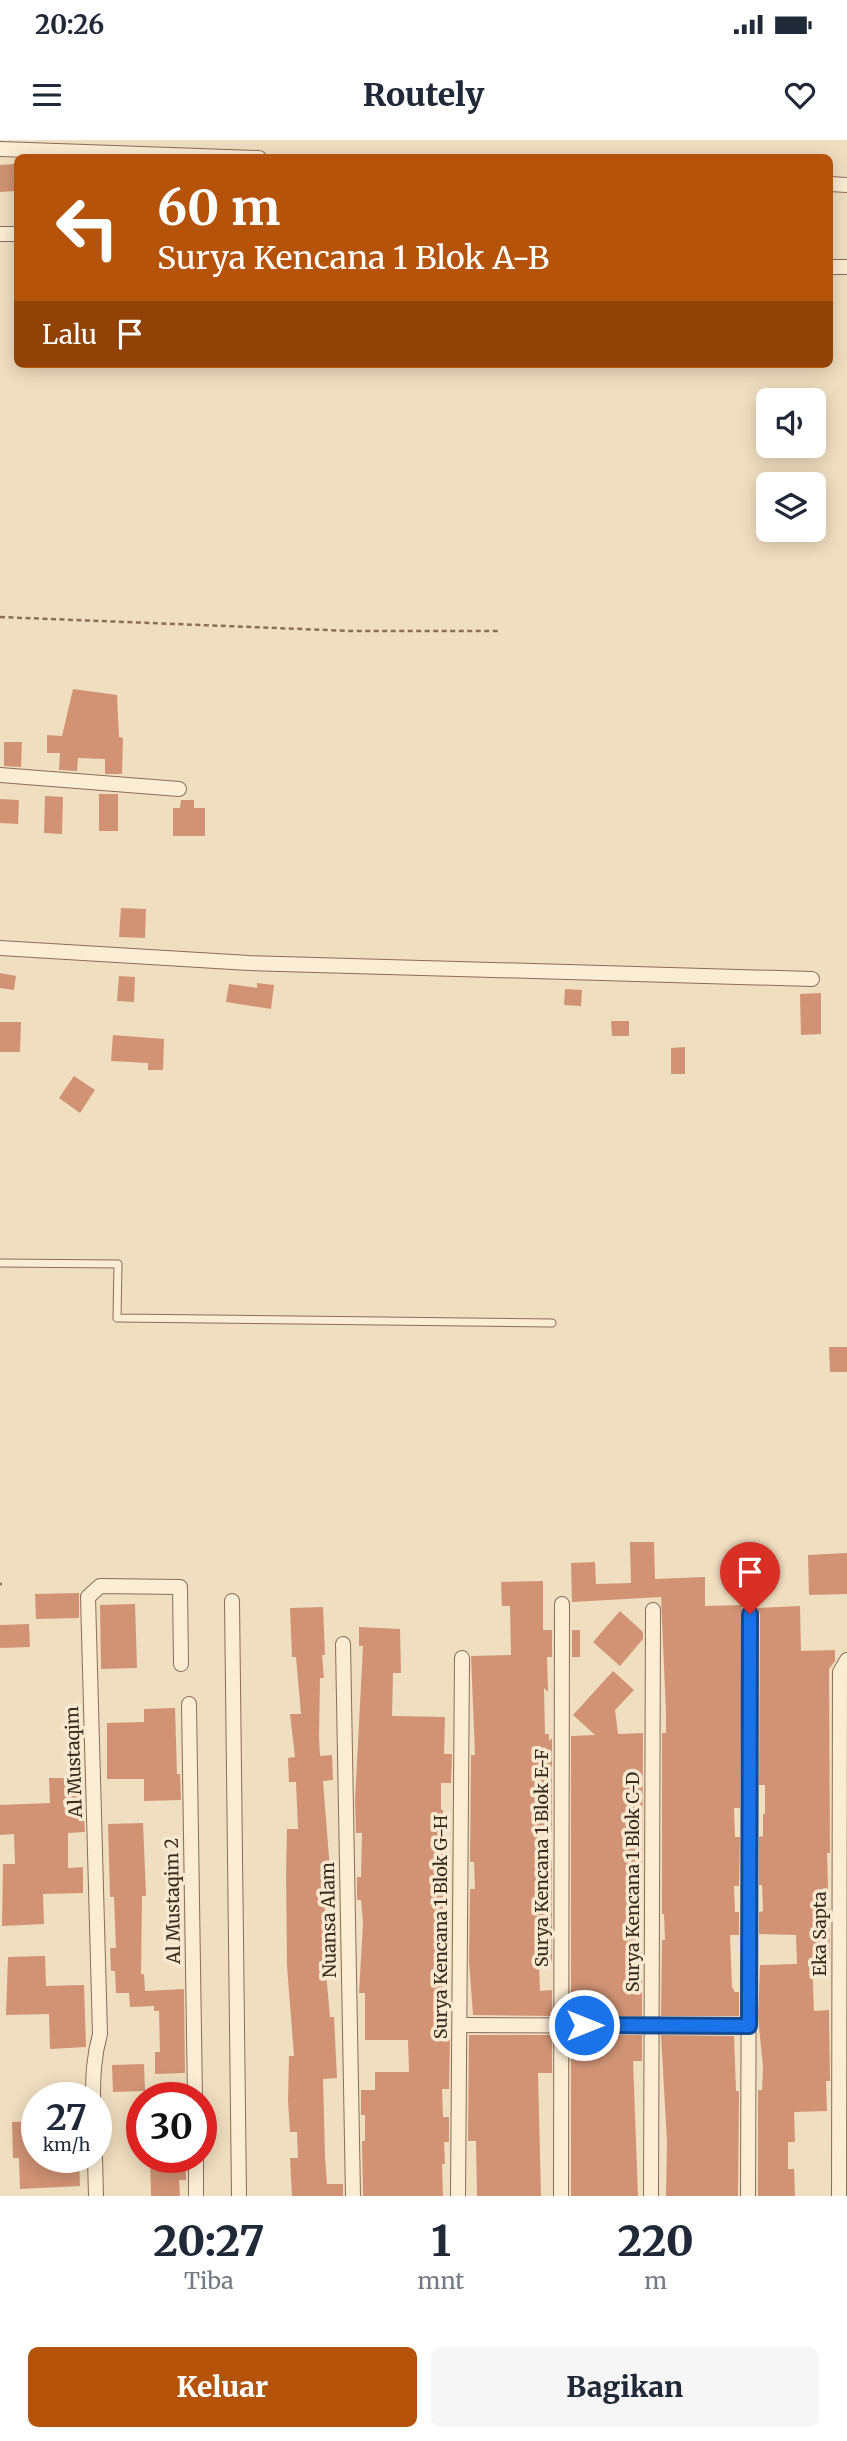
<!DOCTYPE html>
<html lang="id">
<style>
body{margin:0;font-family:Merriweather,serif;background:#f6f6f7;color:#1f2937;height:100vh;display:flex;flex-direction:column;font-size:26px;white-space:nowrap}
*{box-sizing:border-box;margin:0}
p{font-size:23px;color:#747a83}
.icon{flex:none;width:38px;height:38px;fill:none;stroke:currentColor;stroke-width:2;stroke-linecap:round;stroke-linejoin:round}
.map{position:relative;height:2056px;overflow:hidden}
.sheet{display:flex;flex-direction:column;background:#fff;flex:1}
.sheet>*{flex:none}
.guide{position:absolute;left:14px;top:14px;width:819px;height:214px;border-radius:10px;box-shadow:0 4px 18px #0003;background:#b45309;color:#fff;overflow:hidden}
.buttons{position:absolute;left:756px;top:248px;display:grid;gap:14px}
.buttons a{display:grid;place-items:center;width:70px;height:70px;border-radius:10px;background:#fff;box-shadow:0 4px 18px #0003;font-size:35px}
.speed{position:absolute;left:21px;top:1942px;display:flex;gap:14px;font-size:35px;font-weight:700;text-align:center}
.speed>*{display:grid;place-content:center;width:91px;height:91px;border-radius:50%;background:#fff;box-shadow:0 4px 18px #0003;line-height:1}
.speed small{font-size:18px;font-weight:400}
.speed .limit{border:10px solid #d22;background:#fff;color:#111}
.pin{position:absolute;display:grid;place-items:center;width:60px;height:60px;color:#fff;margin:-72px -30px;border-radius:50% 50% 50% 0;rotate:-45deg;box-shadow:0 0 7px #0007}
.pin .icon{rotate:45deg}
.me{position:absolute;width:77px;margin:-38px;rotate:90deg;stroke-linejoin:round;filter:drop-shadow(0 0 5px #0008)}
.turn{display:flex;align-items:center;gap:24px;height:147px;padding:0 28px;font-size:32px}
.turn .icon{width:91px;height:91px;stroke-width:2.5}
.turn b{display:block;font-size:49px;line-height:60px}
.then{display:flex;align-items:center;height:66px;padding:0 28px;background:#0003;gap:14px;font-size:26px}
.eta{display:flex;justify-content:space-evenly;align-items:center;height:119px;text-align:center}
.eta b{font-size:42px;font-weight:800;line-height:49px}
.primary-button{display:flex;gap:14px;margin-top:auto;padding:14px 28px}
.primary-button a{flex:1;height:80px;border-radius:10px;background:#b45309;color:#fff;font-size:28px;font-weight:800;line-height:80px;text-align:center}
.primary-button a+a{background:#f6f6f7;color:#1f2937}
.status{display:flex;justify-content:space-between;align-items:center;height:49px;padding:0 35px;background:#fff;direction:ltr}
.status svg{height:19px;fill:currentColor}
header{display:flex;justify-content:space-between;align-items:center;height:91px;padding:0 28px;background:#fff;font-size:32px;font-weight:800}
.map>svg:first-child{display:block}
.building{fill:#d19374}
.lines{fill:none;stroke-linecap:round;stroke-linejoin:round}
.service-casing{stroke:#8a6e57;stroke-width:9}
.minor-casing{stroke:#8a6e57;stroke-width:16}
.path{stroke:#8a6e57;stroke-width:2.5;stroke-dasharray:5 3.5;stroke-linecap:butt}
.service{stroke:#fbecd4;stroke-width:7}
.minor{stroke:#fbecd4;stroke-width:14}
.route-casing{stroke:#114b97;stroke-width:18}
.route{stroke:#1a73e8;stroke-width:12}
.labels{text-anchor:middle;stroke-width:7;stroke-linejoin:round;paint-order:stroke}
.street-label{font-size:18px;fill:#39281c;stroke:#f7e9d0}
</style>
<div class="status"><b>20:26</b><svg viewBox="0 0 49 12"><path d="M0 12V9h3v3zM5 12V6h3v6zM10 12V3h3v9zM15 12V0h3v12zM26 1h20v11H26zM47 4h2v5h-2z"/></svg></div>
<header><svg class="icon" aria-label="menu" viewBox="0 0 24 24"><path d="M4 6h16M4 12h16M4 18h16"/></svg>Routely<svg class="icon" aria-label="heart" viewBox="0 0 24 24"><path d="M12 20l-8-8c-3-5 5-10 8-4 3-6 11-1 8 4z"/></svg></header>
<div class="map">
<svg width="847" height="2056" viewBox="0 0 847 2056">
<rect width="100%" height="100%" fill="#f0dec0"/>
<g class="building">
<polygon points="14,24 16,51 0,52 0,25"/>
<polygon points="73,549 117,555 119,597 123,598 122,634 105,634 105,619 78,618 77,631 59,630 60,613 47,613 47,595 62,596"/>
<polygon points="4,602 22,602 21,627 4,626"/>
<rect x="99" y="654" width="19" height="37"/>
<polygon points="45,656 63,657 62,694 44,693"/>
<polygon points="0,659 19,660 18,684 0,683"/>
<polygon points="181,660 194,660 194,668 205,668 205,696 173,696 173,668 180,668"/>
<polygon points="121,768 146,769 145,798 119,797"/>
<polygon points="0,833 16,836 14,850 0,848"/>
<polygon points="119,836 135,837 134,862 117,861"/>
<polygon points="257,843 274,845 271,869 226,862 229,844 257,848"/>
<polygon points="565,849 582,850 581,866 564,865"/>
<polygon points="821,853 821,894 801,895 800,854"/>
<polygon points="611,881 629,881 629,896 612,896"/>
<polygon points="0,882 21,882 20,912 0,912"/>
<polygon points="113,895 164,899 163,930 148,930 148,923 111,921"/>
<polygon points="685,907 685,934 671,934 671,908"/>
<polygon points="74,936 95,950 80,973 59,958"/>
<polygon points="829,1207 847,1207 847,1232 830,1232"/>
<polygon points="630,1402 654,1402 655,1439 705,1437 705,1466 742,1465 740,1668 734,1668 735,1697 740,1697 739,1746 734,1746 735,1772 739,1772 739,1795 730,1795 732,1847 735,1852 739,1852 739,1876 661,1876 662,1800 665,1800 664,1774 662,1774 662,1593 666,1593 666,1572 661,1457 572,1462 571,1423 595,1422 596,1444 631,1443"/>
<polygon points="847,1413 847,1454 809,1455 808,1415"/>
<polygon points="543,1441 543,1490 552,1490 552,1517 547,1517 548,1552 544,1548 545,1594 549,1594 549,1601 552,1598 552,1692 539,1693 540,1721 552,1720 552,1822 539,1822 540,1851 552,1850 552,1876 473,1875 469,1821 470,1749 475,1749 474,1722 470,1722 471,1615 475,1615 471,1516 511,1515 510,1466 502,1466 501,1442"/>
<polygon points="79,1453 79,1478 36,1479 35,1454"/>
<polygon points="135,1464 137,1528 101,1529 100,1465"/>
<polygon points="800,1466 801,1511 835,1510 835,1521 829,1529 830,1713 827,1713 830,1818 812,1819 814,1871 829,1870 830,1941 826,1941 827,1971 794,1972 795,2002 788,2002 788,2029 794,2029 795,2056 758,2056 758,1950 762,1950 763,1927 758,1877 760,1825 797,1824 796,1795 759,1794 759,1772 763,1771 762,1745 759,1745 759,1697 763,1696 763,1674 765,1674 765,1645 759,1645 760,1474 757,1468"/>
<polygon points="323,1467 325,1515 322,1515 324,1538 320,1538 319,1597 320,1616 332,1615 333,1640 323,1641 330,1730 330,1753 325,1754 325,1821 330,1877 334,1877 337,1938 323,1939 325,2016 327,2044 343,2044 343,2056 292,2056 290,2018 298,2018 297,1992 290,1992 288,1960 289,1916 294,1916 287,1826 286,1734 287,1689 298,1689 296,1642 289,1642 288,1618 295,1617 290,1574 301,1574 296,1517 292,1517 290,1468"/>
<polygon points="620,1471 643,1492 643,1499 620,1526 593,1502"/>
<polygon points="29,1484 30,1507 0,1508 0,1485"/>
<polygon points="359,1487 400,1489 401,1533 393,1533 392,1576 445,1577 444,1614 452,1614 451,1643 441,1643 441,1670 443,1670 443,1772 450,1772 450,1822 443,1822 444,1896 450,1896 449,1949 442,1949 443,1977 449,1977 449,2002 444,2002 445,2024 442,2024 443,2056 363,2056 362,2001 365,2001 365,1975 361,1975 361,1950 375,1950 375,1932 409,1932 408,1900 365,1900 365,1853 359,1853 363,1783 361,1760 357,1760 357,1737 361,1737 362,1693 356,1693 355,1661 363,1506 359,1506"/>
<rect x="572" y="1490" width="8" height="27"/>
<polygon points="613,1531 634,1550 615,1570 618,1594 643,1593 642,1775 639,1775 639,1801 642,1801 642,1876 571,1876 571,1596 595,1595 573,1575"/>
<polygon points="175,1568 177,1634 180,1634 181,1660 144,1661 144,1639 107,1639 107,1583 144,1582 144,1569"/>
<polygon points="49,1638 81,1638 85,1692 68,1693 68,1728 83,1727 83,1753 43,1754 44,1784 2,1786 3,1724 15,1724 14,1694 0,1695 0,1665 50,1663"/>
<polygon points="143,1683 146,1756 142,1756 141,1834 144,1834 145,1851 184,1849 185,1933 155,1934 155,1912 160,1912 159,1871 154,1871 154,1866 130,1867 129,1853 116,1853 115,1831 111,1831 110,1808 116,1808 114,1757 110,1757 108,1684"/>
<polygon points="45,1816 46,1846 84,1845 86,1907 50,1909 49,1874 6,1875 8,1817"/>
<polygon points="469,1895 552,1895 552,1933 538,1933 541,2056 477,2056 476,2001 468,2001"/>
<polygon points="571,1895 642,1895 642,1921 633,1921 638,2056 571,2056"/>
<polygon points="661,1895 734,1896 736,1951 739,1951 738,2056 666,2056 667,2002"/>
<polygon points="144,1924 145,1951 113,1952 112,1925"/>
<polygon points="37,1981 37,2021 79,2020 80,2046 20,2049 19,2018 13,2018 12,1982"/>
<polygon points="150,2018 186,2018 186,2040 179,2040 180,2056 151,2056"/>
</g>
<g class="lines">
<defs>
<polyline id="service" points="0,1123 118,1124 117,1178 552,1183"/>
<g id="minor">
<polyline points="0,9 259,18"/>
<polyline points="830,44 847,45"/>
<polyline points="0,94 18,94"/>
<polyline points="830,127 847,127"/>
<polyline points="0,635 179,649"/>
<polyline points="0,808 249,823 812,839"/>
<polyline points="232,1461 239,2056"/>
<polyline points="343,1504 353,2056"/>
<polyline points="189,1564 195,1958"/>
<polyline points="460,1885 749,1886"/>
<path d="M93,1958C93,1934 94,1916 100,1894L88,1457L100,1446L180,1447L181,1524"/>
<polyline points="95,2018 96,2056"/>
<polyline points="196,2018 196,2056"/>
<polyline points="458,2056 462,1518"/>
<polyline points="561,2056 562,1464"/>
<polyline points="651,2056 653,1470"/>
<polyline points="748,2056 750,1474"/>
<polyline points="839,2056 840,1532 847,1520"/>
</g>
</defs>
<use href="#service" class="service-casing"/>
<use href="#minor" class="minor-casing"/>
<g class="path">
<polyline points="0,477 351,491 500,491"/>
<polyline points="0,1444 2,1444"/>
</g>
<use href="#service" class="service"/>
<use href="#minor" class="minor"/>
</g>
<g class="lines">
<defs>
<polyline id="route" points="584,1885 749,1886 750,1474"/>
</defs>
<use href="#route" class="route-casing"/>
<use href="#route" class="route"/>
</g>
<g class="labels">
<g class="street-label">
<text transform="translate(74 1622) rotate(-92)" y="6">Al Mustaqim</text>
<text transform="translate(542 1718) rotate(-90)" y="6">Surya Kencana 1 Blok E-F</text>
<text transform="translate(633 1742) rotate(-90)" y="6">Surya Kencana 1 Blok C-D</text>
<text transform="translate(173 1761) rotate(-91)" y="6">Al Mustaqim 2</text>
<text transform="translate(329 1780) rotate(-91)" y="6">Nuansa Alam</text>
<text transform="translate(441 1787) rotate(-90)" y="6">Surya Kencana 1 Blok G-H</text>
<text transform="translate(820 1794) rotate(-90)" y="6">Eka Sapta</text>
</g>
</g>
</svg>
<div class="buttons">
<a><svg class="icon" aria-label="sound" viewBox="0 0 24 24"><path d="M4 9h4l5-4v14l-5-4H4zM17 9q2 3 0 6"/></svg></a>
<a><svg class="icon" aria-label="layers" viewBox="0 0 24 24"><path d="M12 4l9 5-9 5-9-5zM3 14l9 5 9-5"/></svg></a>
</div>
<div class="speed"><div>27<small>km/h</small></div><div class="limit">30</div></div>
<div class="pin" style="left:750px;top:1474px;background:#d93025"><svg class="icon" aria-label="arrive" viewBox="0 0 24 24"><path d="M6 21V4h12l-3 4 3 4H6"/></svg></div>
<svg class="me" style="left:584px;top:1885px" viewBox="-20 -20 40 40"><circle r="17" fill="#1a73e8" stroke="#fff" stroke-width="3"/><path d="M0-11L8 9 0 5-8 9z" fill="#fff"/></svg>
<div class="guide">
<div class="turn"><svg class="icon" aria-label="left" viewBox="0 0 24 24"><path d="M17 20v-9H6M10 6l-5 5 5 5"/></svg><div><b>60 m</b>Surya Kencana 1 Blok A-B</div></div>
<div class="then">Lalu<svg class="icon" aria-label="arrive" viewBox="0 0 24 24"><path d="M6 21V4h12l-3 4 3 4H6"/></svg></div>
</div>
</div>
<section class="sheet">
<div class="eta">
<div><b>20:27</b><p>Tiba</p></div>
<div><b>1</b><p>mnt</p></div>
<div><b>220</b><p>m</p></div>
</div>
<div class="primary-button"><a>Keluar</a><a>Bagikan</a></div>
</section>
